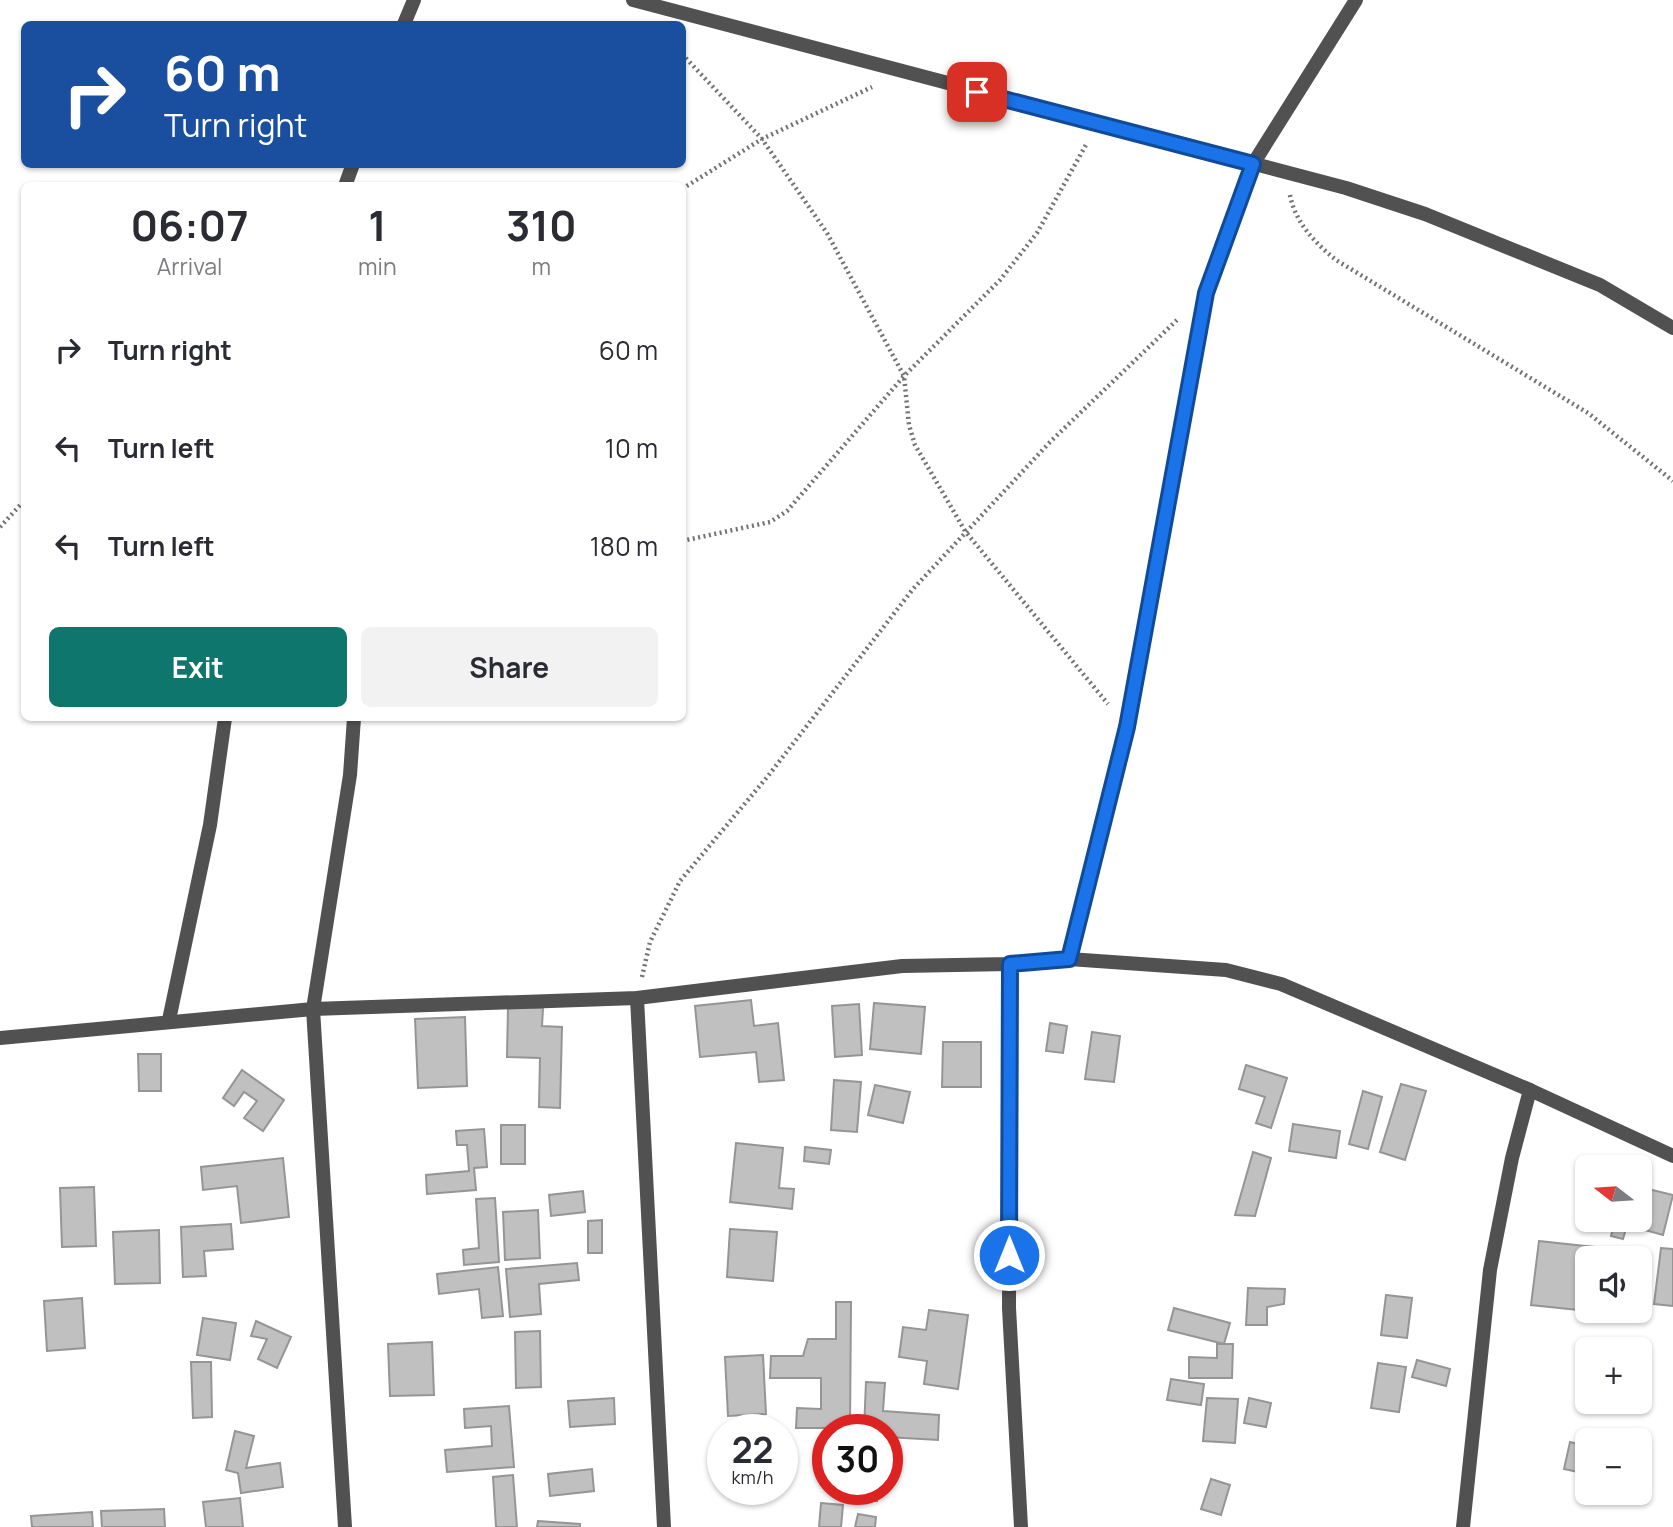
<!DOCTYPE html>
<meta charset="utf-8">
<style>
body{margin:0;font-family:Manrope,sans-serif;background:#f2f2f3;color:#2b2b33;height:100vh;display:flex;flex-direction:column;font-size:26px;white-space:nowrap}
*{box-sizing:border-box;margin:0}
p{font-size:23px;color:#7c7c81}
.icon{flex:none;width:38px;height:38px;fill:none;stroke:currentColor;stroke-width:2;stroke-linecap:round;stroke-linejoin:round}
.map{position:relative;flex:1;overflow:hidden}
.details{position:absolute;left:21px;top:182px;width:665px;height:539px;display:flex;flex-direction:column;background:#fff;border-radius:10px;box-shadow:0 2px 5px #0004}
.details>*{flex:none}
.banner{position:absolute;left:21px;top:21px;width:665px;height:147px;border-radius:10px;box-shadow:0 2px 5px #0004;background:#1a4fa0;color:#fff;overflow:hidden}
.needle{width:46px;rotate:287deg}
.fabs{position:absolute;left:1575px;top:1155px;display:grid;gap:14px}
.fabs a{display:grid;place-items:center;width:77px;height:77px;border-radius:10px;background:#fff;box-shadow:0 2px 5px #0004;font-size:35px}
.speed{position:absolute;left:707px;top:1414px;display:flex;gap:14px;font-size:35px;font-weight:700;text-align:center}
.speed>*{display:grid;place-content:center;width:91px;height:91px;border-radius:50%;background:#fff;box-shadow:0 2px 5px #0004;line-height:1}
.speed small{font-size:18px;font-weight:400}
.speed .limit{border:10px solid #d22;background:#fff;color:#111}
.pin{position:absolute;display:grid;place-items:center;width:60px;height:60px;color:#fff;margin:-30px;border-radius:14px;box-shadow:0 4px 10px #0006}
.me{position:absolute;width:77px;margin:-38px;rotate:0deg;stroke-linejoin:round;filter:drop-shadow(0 0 5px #0008)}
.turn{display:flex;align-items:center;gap:24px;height:147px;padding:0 28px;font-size:32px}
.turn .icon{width:91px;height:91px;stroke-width:2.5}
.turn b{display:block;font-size:49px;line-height:60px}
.eta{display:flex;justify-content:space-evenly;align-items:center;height:119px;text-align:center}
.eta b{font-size:42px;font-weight:700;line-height:49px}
.action{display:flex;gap:14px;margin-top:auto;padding:14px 28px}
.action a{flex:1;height:80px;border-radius:10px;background:#0f766e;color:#fff;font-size:28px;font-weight:700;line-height:80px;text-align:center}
.action a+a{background:#f2f2f3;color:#2b2b33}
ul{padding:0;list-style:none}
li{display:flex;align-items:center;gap:21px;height:98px;padding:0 28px}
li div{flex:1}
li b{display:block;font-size:26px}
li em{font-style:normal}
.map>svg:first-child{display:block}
.building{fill:#c0c0c0;stroke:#959595;stroke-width:2}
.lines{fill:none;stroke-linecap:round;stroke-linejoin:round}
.path{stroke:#737373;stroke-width:4.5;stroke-dasharray:2 3.5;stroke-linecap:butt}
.service{stroke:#515151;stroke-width:14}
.minor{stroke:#515151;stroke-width:14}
.route-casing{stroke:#114b97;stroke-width:18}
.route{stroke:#1a73e8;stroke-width:12}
</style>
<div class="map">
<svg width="1673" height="1527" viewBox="0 0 1673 1527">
<rect width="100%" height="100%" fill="#fff"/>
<g class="building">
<polygon points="751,1000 754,1026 778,1023 784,1080 759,1082 756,1052 700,1057 695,1006"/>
<polygon points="874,1003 925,1007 921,1054 870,1049"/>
<polygon points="859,1004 862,1055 835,1057 832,1006"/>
<polygon points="508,1007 543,1008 542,1026 562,1027 560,1108 539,1107 540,1058 507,1057"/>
<polygon points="465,1017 467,1086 418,1088 415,1019"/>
<polygon points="1050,1023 1067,1026 1063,1053 1046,1051"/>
<polygon points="1092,1032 1120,1036 1114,1082 1085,1079"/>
<polygon points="943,1042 981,1042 981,1087 942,1087"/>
<polygon points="138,1054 161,1054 161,1091 139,1091"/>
<polygon points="1246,1065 1287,1078 1271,1128 1256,1123 1265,1097 1239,1089"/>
<polygon points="242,1070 284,1100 263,1131 244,1118 257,1101 244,1092 234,1106 223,1098"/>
<polygon points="834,1080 861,1082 857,1132 831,1130"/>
<polygon points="1401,1084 1426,1091 1405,1160 1380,1152"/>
<polygon points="875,1085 910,1092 903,1123 868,1115"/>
<polygon points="1363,1091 1382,1097 1368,1149 1349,1144"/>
<polygon points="1293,1124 1340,1131 1336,1158 1289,1151"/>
<rect x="501" y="1125" width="24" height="39"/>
<polygon points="484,1129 487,1167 474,1168 476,1190 427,1194 426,1175 469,1171 467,1145 457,1145 456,1131"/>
<polygon points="736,1143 783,1148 779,1188 794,1189 792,1209 730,1202"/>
<polygon points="805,1147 831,1150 829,1164 804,1161"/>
<polygon points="1253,1152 1271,1158 1255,1216 1235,1215"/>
<polygon points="283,1158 289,1217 241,1223 237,1186 203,1190 201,1167"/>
<polygon points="94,1187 96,1246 62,1247 60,1188"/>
<polygon points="1640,1187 1673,1195 1663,1235 1627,1225 1623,1239 1611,1236 1615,1220 1640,1220"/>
<polygon points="583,1191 585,1212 551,1216 549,1195"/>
<polygon points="495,1198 499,1262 464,1265 463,1250 479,1248 476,1199"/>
<polygon points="538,1210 540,1258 505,1260 503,1212"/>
<polygon points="602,1220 602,1253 588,1253 588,1221"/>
<polygon points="231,1224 233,1249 204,1251 206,1276 183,1277 181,1227"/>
<polygon points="730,1229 777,1232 773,1281 727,1277"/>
<polygon points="159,1230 160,1283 115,1284 113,1232"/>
<polygon points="1539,1241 1594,1247 1593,1258 1587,1258 1587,1311 1531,1305"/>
<polygon points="1661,1248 1673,1249 1673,1306 1654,1304"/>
<polygon points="577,1263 579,1280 539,1284 541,1314 510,1317 506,1269"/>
<polygon points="498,1267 503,1316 482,1318 479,1289 439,1294 437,1274"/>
<polygon points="1248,1288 1285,1289 1284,1304 1267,1307 1267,1325 1246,1325"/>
<polygon points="1386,1295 1412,1298 1407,1338 1381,1335"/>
<polygon points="82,1298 85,1348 47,1351 44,1301"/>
<polygon points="836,1302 851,1302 850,1428 796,1428 797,1408 821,1409 821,1378 770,1378 771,1356 803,1356 808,1339 836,1339"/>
<polygon points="1174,1308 1230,1323 1224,1344 1168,1330"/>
<polygon points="929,1310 968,1315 958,1389 924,1384 927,1361 899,1357 903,1327 926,1330"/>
<polygon points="203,1318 236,1323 230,1360 197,1355"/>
<polygon points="256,1321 291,1337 277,1368 258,1359 267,1339 251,1336"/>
<polygon points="540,1331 541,1387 516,1388 515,1332"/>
<polygon points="432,1342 434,1395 390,1396 388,1344"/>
<polygon points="1217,1344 1233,1344 1232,1378 1189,1378 1189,1357 1217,1358"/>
<polygon points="763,1355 766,1414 728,1416 725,1357"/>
<polygon points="1417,1360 1450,1369 1446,1386 1412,1377"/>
<polygon points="191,1362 211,1362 212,1417 193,1418"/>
<polygon points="1378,1363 1406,1367 1399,1412 1371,1408"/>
<polygon points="1171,1379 1204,1384 1201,1405 1167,1400"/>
<polygon points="866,1382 885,1383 883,1411 939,1415 938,1440 887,1437 887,1430 864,1430"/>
<polygon points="614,1398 615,1424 570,1427 568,1401"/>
<polygon points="1207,1398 1238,1399 1235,1443 1203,1441"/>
<polygon points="1249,1398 1271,1403 1266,1427 1244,1423"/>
<polygon points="509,1406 514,1467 447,1472 445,1450 492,1446 491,1426 465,1428 464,1409"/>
<polygon points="235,1431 254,1436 246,1468 280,1463 283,1487 241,1493 238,1473 226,1470"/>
<polygon points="1570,1442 1587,1446 1587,1474 1564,1469"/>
<polygon points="592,1469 594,1491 550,1496 548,1474"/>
<polygon points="513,1475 517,1527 496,1527 493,1477"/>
<polygon points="1211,1479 1230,1485 1221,1515 1201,1509"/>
<polygon points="854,1489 877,1489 877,1501 853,1500"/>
<polygon points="240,1498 243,1527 206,1527 203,1502"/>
<polygon points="821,1503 843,1505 841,1527 819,1527"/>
<polygon points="164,1509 165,1527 102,1527 101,1511"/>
<polygon points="92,1512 93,1527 32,1527 31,1516"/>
<polygon points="858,1514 876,1517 875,1527 855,1527"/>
<polygon points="538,1521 580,1524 580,1527 537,1527"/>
</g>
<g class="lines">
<g class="path">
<polyline points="682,54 762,139 827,233 904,376 909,425 915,445 965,531 1108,704"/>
<polyline points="682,189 762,139 872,87"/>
<path d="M1290,195C1295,222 1315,243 1336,260L1588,413L1673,481"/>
<polyline points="0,527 24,501"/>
<polyline points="682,541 770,522 787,511 904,376 1000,280 1037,233 1087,143"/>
<polyline points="642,977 650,942 680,881 768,776 913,589 1050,442 1178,319"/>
</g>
<g class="service">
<polyline points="404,24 414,0"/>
<polyline points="345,186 353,164"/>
<polyline points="313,1009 350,775 354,718"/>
<polyline points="169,1020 210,825 225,718"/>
</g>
<g class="minor">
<polyline points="633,0 1346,188 1425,214 1600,285 1673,328"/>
<polyline points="1069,959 1127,727 1206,293 1253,164 1356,0"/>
<polyline points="1010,964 1009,1308 1021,1527"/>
<polyline points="637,998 664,1527"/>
<polyline points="313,1009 345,1527"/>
<polyline points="0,1038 313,1009 637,998 902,966 1010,964 1069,959 1226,970 1281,984 1530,1090 1673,1156"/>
<polyline points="1463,1527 1490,1270 1512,1158 1530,1090"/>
</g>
</g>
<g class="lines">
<defs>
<polyline id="route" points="977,92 1253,164 1206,293 1127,727 1069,959 1010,964 1009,1255"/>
</defs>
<use href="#route" class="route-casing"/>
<use href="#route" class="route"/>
</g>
</svg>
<div class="fabs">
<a><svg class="needle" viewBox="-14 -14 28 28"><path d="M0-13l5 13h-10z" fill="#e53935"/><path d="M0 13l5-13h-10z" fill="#7c7c81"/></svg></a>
<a><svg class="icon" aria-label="sound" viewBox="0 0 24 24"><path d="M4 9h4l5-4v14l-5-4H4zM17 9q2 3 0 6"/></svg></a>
<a>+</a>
<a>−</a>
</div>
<div class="speed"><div>22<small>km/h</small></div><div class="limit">30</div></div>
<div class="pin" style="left:977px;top:92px;background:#d93025"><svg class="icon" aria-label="arrive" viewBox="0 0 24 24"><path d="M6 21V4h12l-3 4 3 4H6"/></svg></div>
<svg class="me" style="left:1009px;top:1255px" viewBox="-20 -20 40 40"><circle r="17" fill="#1a73e8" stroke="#fff" stroke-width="3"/><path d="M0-11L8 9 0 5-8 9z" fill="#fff"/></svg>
<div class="banner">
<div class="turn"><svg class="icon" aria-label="right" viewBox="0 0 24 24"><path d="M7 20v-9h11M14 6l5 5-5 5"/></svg><div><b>60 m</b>Turn right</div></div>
</div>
<section class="details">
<div class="eta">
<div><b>06:07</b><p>Arrival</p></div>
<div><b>1</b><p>min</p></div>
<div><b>310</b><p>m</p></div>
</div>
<ul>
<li><svg class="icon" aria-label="right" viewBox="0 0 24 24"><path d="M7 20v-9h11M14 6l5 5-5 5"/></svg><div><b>Turn right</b></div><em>60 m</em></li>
<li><svg class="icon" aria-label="left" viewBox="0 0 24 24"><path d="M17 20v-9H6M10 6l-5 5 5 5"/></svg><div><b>Turn left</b></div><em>10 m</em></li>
<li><svg class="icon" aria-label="left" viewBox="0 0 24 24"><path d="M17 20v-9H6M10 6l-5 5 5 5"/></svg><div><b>Turn left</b></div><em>180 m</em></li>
</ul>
<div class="action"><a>Exit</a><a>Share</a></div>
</section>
</div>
